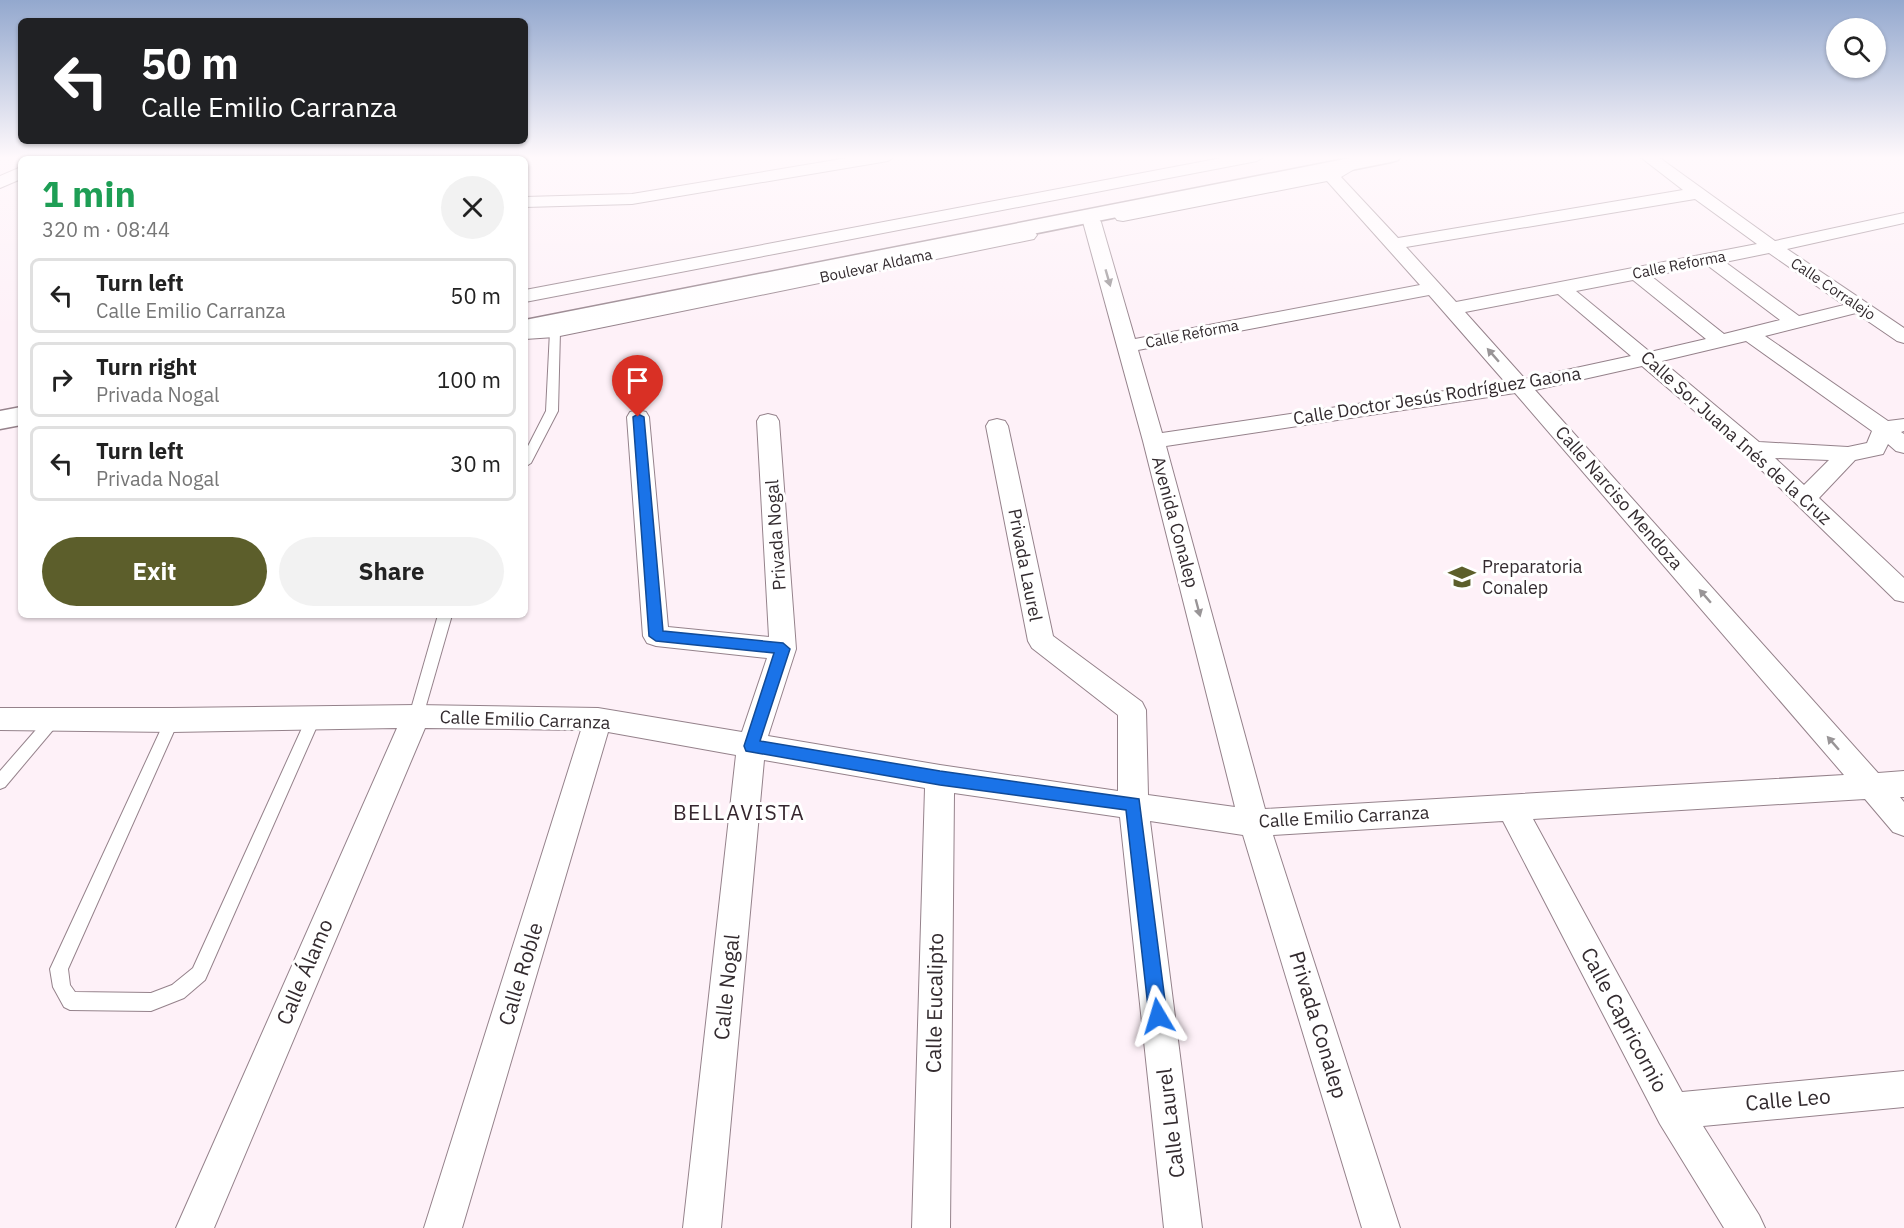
<!DOCTYPE html>
<meta charset="utf-8">
<style>
body{margin:0;font-family:"IBM Plex Sans",sans-serif;background:#f2f2f2;color:#222;height:100vh;display:flex;flex-direction:column;font-size:22px;white-space:nowrap}
*{box-sizing:border-box;margin:0}
p{font-size:20px;color:#767676}
.icon{flex:none;width:33px;height:33px;fill:none;stroke:currentColor;stroke-width:2;stroke-linecap:round;stroke-linejoin:round}
.map{position:relative;flex:1;overflow:hidden}
.sheet{position:absolute;left:18px;top:156px;width:510px;height:462px;display:flex;flex-direction:column;background:#fff;border-radius:9px;box-shadow:0 2px 4px #0004}
.sheet>*{flex:none}
.top-card{position:absolute;left:18px;top:18px;width:510px;height:126px;border-radius:9px;box-shadow:0 2px 4px #0004;background:#202124;color:#fff;overflow:hidden}
.controls{position:absolute;left:1826px;top:18px;display:grid;gap:12px}
.controls a{display:grid;place-items:center;width:60px;height:60px;border-radius:50%;background:#fff;box-shadow:0 2px 4px #0004;font-size:30px}
.pin{position:absolute;display:grid;place-items:center;width:51px;height:51px;color:#fff;margin:-62px -26px;border-radius:50% 50% 50% 0;rotate:-45deg;box-shadow:0 0 6px #0007}
.pin .icon{rotate:45deg}
.me{position:absolute;width:66px;margin:-33px;rotate:353deg;stroke-linejoin:round;filter:drop-shadow(0 0 4px #0008)}
.turn{display:flex;align-items:center;gap:21px;height:126px;padding:0 24px;font-size:27px}
.turn .icon{width:78px;height:78px;stroke-width:2.5}
.turn b{display:block;font-size:42px;line-height:51px}
.round{display:grid;place-items:center;flex:none;width:63px;height:63px;border-radius:32px;background:#f2f2f2}
.headline{display:flex;align-items:center;justify-content:space-between;height:102px;padding:0 24px}
h1{font-size:36px;font-weight:700;line-height:45px;color:#1e9e55}
.button{display:flex;gap:12px;margin-top:auto;padding:12px 24px}
.button a{flex:1;height:69px;border-radius:36px;background:#5c5e2b;color:#fff;font-size:24px;font-weight:700;line-height:69px;text-align:center}
.button a+a{background:#f2f2f2;color:#222}
ul{padding:0;list-style:none}
li{display:flex;align-items:center;gap:18px;height:75px;margin:0 12px 9px;padding:0 12px;border:3px solid #e0e0e0;border-radius:9px}
li div{flex:1}
li b{display:block;font-size:22px}
li em{font-style:normal}
.map>svg:first-child{display:block}
.lines{fill:none;stroke-linecap:round;stroke-linejoin:round}
.lane-casing{stroke:#95828b;stroke-width:2}
.street-casing{stroke:#95828b;stroke-width:2}
.secondary-casing{stroke:#95828b;stroke-width:3}
.lane{fill:#fff;fill-rule:evenodd}
.street{fill:#fff;fill-rule:evenodd}
.secondary{fill:#fff;fill-rule:evenodd}
.oneway{fill:#999597}
.route{fill:#1a73e8;stroke:#114b97;stroke-width:1.5}
.labels{text-anchor:middle;stroke-width:6;stroke-linejoin:round;paint-order:stroke}
.far-street-label{font-size:15px;fill:#332b2f;stroke:#fff}
.street-label{font-size:18px;fill:#332b2f;stroke:#fff}
.poi-label{font-size:18px;fill:#332b2f;stroke:#fff;text-anchor:start}
.quarter-label{font-size:21px;letter-spacing:1.5px;fill:#35262e;stroke:#fff}
.near-street-label{font-size:21px;fill:#332b2f;stroke:#fff}
</style>
<div class="map">
<svg width="1904" height="1228" viewBox="0 0 1904 1228">
<rect width="100%" height="100%" fill="#fef1f8"/>
<g class="lines">
<defs>
<g id="lane">
<polygon points="555,328 560,331 558,411 531,463 525,467 525,452 546,411 550,331"/>
<polygon points="438,615 452,615 423,716 421,720 416,722 411,720 409,716"/>
<polygon points="314,711 319,713 321,717 205,980 184,998 151,1011 70,1010 64,1007 53,987 50,969 167,716 172,714 177,716 179,720 68,969 70,985 75,992 151,993 172,985 193,968 307,717 309,713"/>
<polygon points="53,714 58,716 60,720 58,724 5,787 0,789 0,771 48,716"/>
</g>
<g id="street">
<polygon points="40,156 60,156 58,159 38,159"/>
<polygon points="859,156 896,156 888,161 632,204 525,207 525,197 632,194"/>
<polygon points="1232,156 1265,156 1257,161 525,302 525,290"/>
<path d="M1639,156H1657L1775,241L1904,213V223L1787,249L1904,328V343L1897,341L1856,313L1765,336L1888,421L1904,419V431L1901,432L1904,434V453L1896,451L1888,444L1883,454L1855,460L1819,498L1904,578V602L1895,600L1745,454L1642,366L1535,390L1878,773L1904,771V797H1900L1904,802V836L1893,832L1865,799L1533,819L1682,1092L1904,1071V1107L1703,1126L1759,1215L1765,1228H1724L1660,1124L1503,821L1273,835L1400,1228H1362L1243,835L1150,821L1202,1228H1164L1120,817L954,793L950,1228H912L925,788L764,760L721,1228H683L736,755L608,732L462,1228H424L581,730L425,728L214,1228H176L397,728L172,732L0,730V708H172L416,705L598,708L742,732L767,658L656,646L647,643L643,636L627,417L630,412L638,410L646,412L649,417L668,627L769,637L757,421L760,416L768,414L776,416L779,421L796,649L768,736L940,765L1118,791V715L1032,648L1028,641L986,426L989,421L997,419L1005,421L1008,426L1053,636L1142,702L1146,710L1148,795L1235,807L1143,441L1083,222L1086,218H1098L1101,222L1135,339L1420,285L1327,181L1123,221L1117,220L1114,216L1117,212L1327,171L1348,163L1356,168L1341,177L1398,238L1683,190ZM1695,199L1757,244L1456,302L1406,247ZM1769,253L1844,305L1799,316L1725,262ZM1707,265L1780,320L1724,334L1651,276ZM1633,280L1706,339L1650,352L1576,291ZM1558,294L1631,356L1525,379L1465,312ZM1429,295L1505,382L1162,433L1138,350ZM1746,341L1872,431L1867,443L1848,447L1759,442L1662,361ZM1515,393L1844,775L1265,809L1166,446ZM1775,458L1829,460L1804,485Z"/>
<polygon points="21,167 21,179 0,188 0,176"/>
<polygon points="1028,230 1034,231 1037,235 1034,239 555,337 525,339 525,327 555,325"/>
</g>
<g id="secondary">
<polygon points="472,156 492,156 491,159 471,159"/>
<polygon points="503,156 523,156 521,159 501,159"/>
<polygon points="1360,156 1401,156 1398,160 1391,162 525,336 525,320"/>
<polygon points="21,407 21,425 0,429 0,411"/>
</g>
</defs>
<use href="#lane" class="lane-casing"/>
<use href="#street" class="street-casing"/>
<use href="#secondary" class="secondary-casing"/>
<use href="#lane" class="lane"/>
<use href="#street" class="street"/>
<use href="#secondary" class="secondary"/>
</g>
<defs><path id="oneway-solid" d="M-6-.8H1V-3.2L6.5 0L1 3.2V.8H-6Z" transform="scale(1.5)"/></defs>
<g class="oneway">
<use href="#oneway-solid" transform="translate(1108 278) rotate(74)"/>
<use href="#oneway-solid" transform="translate(1493 355) rotate(-131)"/>
<use href="#oneway-solid" transform="translate(1705 596) rotate(-131)"/>
<use href="#oneway-solid" transform="translate(1198 608) rotate(75)"/>
<use href="#oneway-solid" transform="translate(1833 743) rotate(-131)"/>
</g>
<linearGradient id="sky" x2="0" y2="1"><stop stop-color="#93a8ce"/><stop offset="0.48" stop-color="#fff9fc"/><stop offset="1" stop-color="#fff9fc" stop-opacity="0"/></linearGradient>
<rect width="1904" height="328" fill="url(#sky)"/>
<polygon class="route" points="638,414 644,417 663,631 783,643 790,649 760,741 940,771 1139,799 1167,1016 1165,1022 1158,1025 1152,1022 1149,1016 1126,810 940,785 746,751 744,746 774,653 656,641 649,636 633,417"/>
<defs>
<symbol id="school-bare" viewBox="-9 -9 18 18"><path d="M0-5L7-2L0 1L-7-2ZM-4 1L0 2.5L4 1V4Q0 6-4 4Z" fill="#5c5e2b" stroke="#fff" stroke-width="2.5" paint-order="stroke"/></symbol>
</defs>
<g fill-rule="evenodd">
<use href="#school-bare" x="1443" y="558" width="38" height="38"/>
</g>
<g class="labels">
<g class="far-street-label">
<text transform="translate(1679 265) rotate(-11)" y="5">Calle Reforma</text>
<text transform="translate(876 266) rotate(-12)" y="5">Boulevar Aldama</text>
<text transform="translate(1833 289) rotate(34)" y="5">Calle Corralejo</text>
<text transform="translate(1192 334) rotate(-11)" y="5">Calle Reforma</text>
</g>
<g class="street-label">
<text transform="translate(1437 396) rotate(-9)" y="6">Calle Doctor Jesús Rodríguez Gaona</text>
<text transform="translate(1736 438) rotate(42)" y="6">Calle Sor Juana Inés de la Cruz</text>
<text transform="translate(1619 498) rotate(49)" y="6">Calle Narciso Mendoza</text>
<text transform="translate(1175 522) rotate(75)" y="6">Avenida Conalep</text>
<text transform="translate(776 535) rotate(-94)" y="6">Privada Nogal</text>
<text transform="translate(1025 565) rotate(79)" y="6">Privada Laurel</text>
<text transform="translate(525 720) rotate(2)" y="6">Calle Emilio Carranza</text>
<text transform="translate(1344 817) rotate(-3)" y="6">Calle Emilio Carranza</text>
</g>
<g class="poi-label">
<text x="1482" y="573">Preparatoria<tspan x="1482" dy="21">Conalep</tspan></text>
</g>
<g class="quarter-label">
<text x="739" y="820">BELLAVISTA</text>
</g>
<g class="near-street-label">
<text transform="translate(305 972) rotate(-67)" y="7">Calle Álamo</text>
<text transform="translate(521 974) rotate(-73)" y="7">Calle Roble</text>
<text transform="translate(727 987) rotate(-84)" y="7">Calle Nogal</text>
<text transform="translate(935 1003) rotate(-89)" y="7">Calle Eucalipto</text>
<text transform="translate(1624 1020) rotate(62)" y="7">Calle Capricornio</text>
<text transform="translate(1318 1025) rotate(73)" y="7">Privada Conalep</text>
<text transform="translate(1788 1100) rotate(-5)" y="7">Calle Leo</text>
<text transform="translate(1171 1123) rotate(-97)" y="7">Calle Laurel</text>
</g>
</g>
</svg>
<div class="controls">
<a><svg class="icon" aria-label="search" viewBox="0 0 24 24"><circle cx="10" cy="10" r="6"/><path d="M15 15l6 6"/></svg></a>
</div>
<div class="pin" style="left:638px;top:417px;background:#d93025"><svg class="icon" aria-label="arrive" viewBox="0 0 24 24"><path d="M6 21V4h12l-3 4 3 4H6"/></svg></div>
<svg class="me" style="left:1158px;top:1016px" viewBox="-20 -20 40 40"><path d="M0-17L14 15 0 8-14 15z" fill="#1a73e8" stroke="#fff" stroke-width="4"/></svg>
<div class="top-card">
<div class="turn"><svg class="icon" aria-label="left" viewBox="0 0 24 24"><path d="M17 20v-9H6M10 6l-5 5 5 5"/></svg><div><b>50 m</b>Calle Emilio Carranza</div></div>
</div>
<section class="sheet">
<div class="headline"><div><h1>1 min</h1><p>320 m · 08:44</p></div><a class="round"><svg class="icon" aria-label="close" viewBox="0 0 24 24"><path d="M6 6l12 12M18 6L6 18"/></svg></a></div>
<ul>
<li><svg class="icon" aria-label="left" viewBox="0 0 24 24"><path d="M17 20v-9H6M10 6l-5 5 5 5"/></svg><div><b>Turn left</b><p>Calle Emilio Carranza</p></div><em>50 m</em></li>
<li><svg class="icon" aria-label="right" viewBox="0 0 24 24"><path d="M7 20v-9h11M14 6l5 5-5 5"/></svg><div><b>Turn right</b><p>Privada Nogal</p></div><em>100 m</em></li>
<li><svg class="icon" aria-label="left" viewBox="0 0 24 24"><path d="M17 20v-9H6M10 6l-5 5 5 5"/></svg><div><b>Turn left</b><p>Privada Nogal</p></div><em>30 m</em></li>
</ul>
<div class="button"><a>Exit</a><a>Share</a></div>
</section>
</div>
